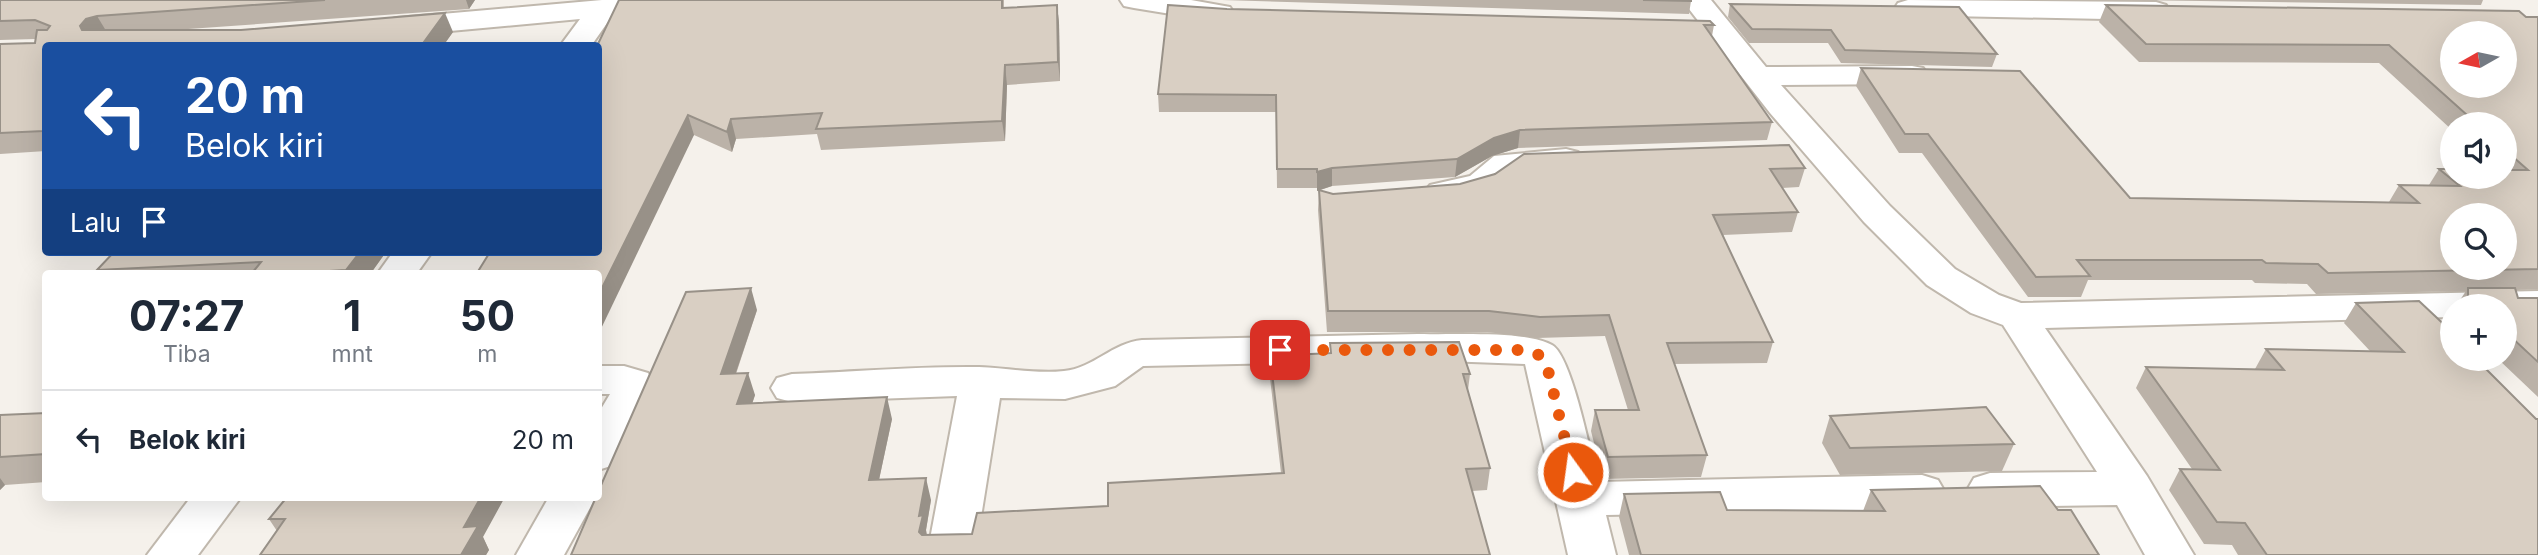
<!DOCTYPE html>
<html lang="id">
<style>
body{margin:0;font-family:Inter,sans-serif;background:#f2f2f3;color:#1f2937;height:100vh;display:flex;flex-direction:column;font-size:26px;white-space:nowrap}
*{box-sizing:border-box;margin:0}
p{font-size:23px;color:#747a83}
.icon{flex:none;width:38px;height:38px;fill:none;stroke:currentColor;stroke-width:2;stroke-linecap:round;stroke-linejoin:round}
.map{position:relative;flex:1;overflow:hidden}
.details{position:absolute;left:42px;top:270px;width:560px;height:231px;display:flex;flex-direction:column;background:#fff;border-radius:7px;box-shadow:0 7px 28px #0002}
.details>*{flex:none}
.banner{position:absolute;left:42px;top:42px;width:560px;height:214px;border-radius:7px;box-shadow:0 7px 28px #0002;background:#1a4fa0;color:#fff;overflow:hidden}
.needle{width:46px;rotate:261deg}
.tools{position:absolute;left:2440px;top:21px;display:grid;gap:14px}
.tools a{display:grid;place-items:center;width:77px;height:77px;border-radius:50%;background:#fff;box-shadow:0 7px 28px #0002;font-size:35px}
.pin{position:absolute;display:grid;place-items:center;width:60px;height:60px;color:#fff;margin:-30px;border-radius:14px;box-shadow:0 4px 10px #0006}
.me{position:absolute;width:77px;margin:-38px;rotate:346deg;stroke-linejoin:round;filter:drop-shadow(0 0 5px #0008)}
.turn{display:flex;align-items:center;gap:24px;height:147px;padding:0 28px;font-size:32px}
.turn .icon{width:91px;height:91px;stroke-width:2.5}
.turn b{display:block;font-size:49px;line-height:60px}
.then{display:flex;align-items:center;height:66px;padding:0 28px;background:#0003;gap:14px;font-size:26px}
.eta{display:flex;justify-content:space-evenly;align-items:center;height:119px;text-align:center}
.eta b{font-size:42px;font-weight:700;line-height:49px}
ul{padding:0;list-style:none}
li{display:flex;align-items:center;gap:21px;height:98px;padding:0 28px;border-top:2px solid #e0e1e3}
li div{flex:1}
li b{display:block;font-size:26px}
li em{font-style:normal}
.map>svg:first-child{display:block}
.lines{fill:none;stroke-linecap:round;stroke-linejoin:round}
.minor-casing{stroke:#c0b8ad;stroke-width:4}
.minor{fill:#fff;fill-rule:evenodd}
.wall{fill:#bbb2a8}
.shaded-wall{fill:#989188}
.building{fill:#d9cfc3;stroke:#989188;stroke-width:2;fill-rule:evenodd}
.route{stroke:#ea580c;stroke-width:12;stroke-dasharray:0 21.6}
</style>
<div class="map">
<svg width="2538" height="555" viewBox="0 0 2538 555">
<rect width="100%" height="100%" fill="#f5f1eb"/>
<g class="lines">
<defs>
<g id="minor">
<polygon points="602,0 713,0 709,6 699,8 612,16 591,46 560,46 580,19 396,36 386,33 381,27 386,21 396,18"/>
<polygon points="1120,0 1191,0 1230,7 1234,13 1230,19 1220,22 1134,8 1124,6"/>
<polygon points="1682,0 1711,0 1766,67 1912,66 1923,68 1928,75 1923,82 1912,84 1781,85 1890,206 1955,269 1999,295 2021,303 2538,291 2538,315 2504,316 2504,306 2452,306 2452,317 2045,328 2147,476 2194,555 2145,555 2117,505 1990,507 1974,502 1967,490 1974,478 1990,473 2097,472 2003,325 1971,313 1927,285 1864,222 1770,113"/>
<polygon points="1908,0 2156,2 2166,5 2170,11 2166,17 2156,20 1898,15 1894,9 1898,3"/>
<polygon points="1566,149 1578,152 1583,159 1578,166 1515,173 1493,191 1442,203 1430,199 1424,192 1430,185 1470,176 1494,156"/>
<polygon points="393,252 432,252 417,273 378,273"/>
<path d="M1418,334C1451,335 1526,330 1552,345C1572,356 1591,456 1598,482L1922,475L1938,480L1945,492L1938,504L1922,509L1606,515L1616,555H1568L1525,364L1418,360L1143,366L1115,386L1065,399L1000,398L975,555H927L957,396L792,402L777,398L771,388L777,378L792,374C854,372 917,366 979,367C1007,368 1035,374 1064,371C1094,368 1112,343 1142,340Z"/>
<polygon points="598,366 624,366 648,373 656,388 614,465 598,470 598,414 610,394 598,394"/>
<polygon points="191,497 241,497 198,555 147,555"/>
<polygon points="549,497 596,497 564,555 516,555"/>
</g>
</defs>
<use href="#minor" class="minor-casing"/>
<use href="#minor" class="minor"/>
</g>
<g class="wall">
<polygon points="0,0 475,0 469,9 174,30 453,32 443,46 46,46 46,151 0,154 0,43 35,43 36,39 0,40"/>
<polygon points="619,0 1004,0 1004,8 1057,5 1059,23 1060,81 1007,85 1005,141 821,150 817,134 736,139 732,152 694,135 598,252"/>
<polygon points="1222,0 1691,0 1691,1 1689,14"/>
<polygon points="2131,0 2483,0 2481,5"/>
<polygon points="1730,4 1997,54 1992,67 1841,63 1828,43 1749,43 1728,17"/>
<polygon points="2106,5 2538,17 2538,289 2516,290 2518,298 2538,298 2538,397 2498,359 2504,359 2504,306 2456,306 2466,291 2316,294 2307,284 2255,283 2252,280 2088,280 2081,297 2028,297 1922,153 1899,153 1856,86 1861,68 2130,198 2389,202 2399,185 2429,185 2439,169 2504,177 2504,124 2452,124 2452,130 2379,63 2139,62 2099,22"/>
<polygon points="1227,9 1714,25 1712,36 1772,122 1767,140 1518,148 1492,156 1455,177 1332,186 1317,191 1317,188 1277,188 1276,112 1159,112 1158,94"/>
<polygon points="1805,168 1799,187 1782,188 1798,212 1792,232 1723,235 1773,342 1767,363 1674,364 1707,455 1701,477 1603,479 1591,431 1595,410 1628,410 1605,336 1537,338 1487,332 1327,332 1318,210 1319,190 1333,194"/>
<polygon points="114,252 386,252 371,273 98,273 97,270"/>
<polygon points="2356,303 2450,331 2538,555 2238,555 2232,545 2204,544 2169,490 2180,469 2192,469 2136,388 2146,367 2255,369 2266,349 2370,351 2344,323"/>
<polygon points="757,310 736,374 755,395 752,404 892,419 879,480 931,500 926,530 927,535 972,534 1108,506 1281,473 1270,378 1270,356 1330,353 1330,343 1470,374 1468,390 1490,468 1487,490 1472,491 1490,555 571,555"/>
<polygon points="46,413 46,482 5,485 0,490 0,415"/>
<polygon points="1830,416 2014,444 2002,471 1840,475 1822,443"/>
<polygon points="1871,490 2058,510 2099,555 1629,555 1619,517 1624,494 1727,510 1863,511"/>
<polygon points="287,497 483,537 489,550 486,555 259,555 277,531 269,519"/>
</g>
<g class="shaded-wall">
<polygon points="466,0 475,0 469,9"/>
<polygon points="1057,5 1059,23 1060,81 1058,62"/>
<polygon points="445,13 453,32 443,46 421,46"/>
<polygon points="97,16 108,34 91,45 80,26 86,19"/>
<polygon points="1005,65 1007,85 1005,141 1002,121"/>
<polygon points="688,115 694,135 598,335 598,296"/>
<polygon points="731,119 736,139 732,152 727,132"/>
<polygon points="1520,130 1518,148 1492,156 1455,177 1457,159 1494,138"/>
<polygon points="1332,168 1332,186 1317,191 1317,172"/>
<polygon points="360,252 386,252 371,273 348,273 346,270"/>
<polygon points="751,288 757,310 728,396 721,374"/>
<polygon points="748,373 755,395 744,427 737,404"/>
<polygon points="887,397 892,419 874,503 869,480"/>
<polygon points="0,478 5,485 0,490"/>
<polygon points="926,478 931,500 926,530 927,538 924,555 919,532 919,516"/>
<polygon points="481,497 505,497 483,537 489,550 486,555 461,555 464,527"/>
</g>
<g class="building">
<polygon points="0,0 325,0 97,16 86,19 80,26 82,30 241,30 445,13 421,46 46,46 46,130 44,131 0,133 0,44 35,43 37,30 47,30 50,26 35,20 0,21"/>
<polygon points="619,0 1002,0 1002,8 1057,5 1058,62 1005,65 1002,121 816,129 822,113 731,119 727,132 688,115 598,296 598,273 477,273 490,252 598,252 598,46 597,46"/>
<polygon points="1643,0 1691,0 1691,1"/>
<polygon points="1730,4 1959,7 1997,54 1845,50 1831,30 1752,29"/>
<polygon points="1168,5 1227,9 1710,21 1714,25 1704,25 1772,122 1520,130 1494,138 1457,159 1332,168 1317,172 1317,169 1277,169 1276,95 1158,94"/>
<path d="M2106,5L2519,11L2526,17H2538V269L2328,273L2318,264L2266,263L2262,260H2077L2090,276L2036,277L1928,134H1905L1861,68L2020,71L2130,198L2419,203L2399,185L2460,186L2439,169H2452V177H2504V170H2528L2504,149V124H2477L2389,45L2146,44ZM2452,33H2504V86H2452ZM2452,215H2504V268H2452Z"/>
<polygon points="1789,145 1805,168 1770,169 1798,212 1713,215 1773,342 1667,343 1707,455 1608,457 1595,410 1639,410 1609,315 1540,317 1489,311 1328,311 1319,190 1333,194 1460,184 1495,174 1524,154"/>
<polygon points="114,252 360,252 346,270 296,273 252,273 261,262 97,270"/>
<polygon points="751,288 721,374 748,373 737,404 887,397 869,480 926,478 919,516 923,515 919,532 922,535 972,534 977,513 1108,506 1108,483 1284,473 1270,356 1331,353 1330,343 1459,342 1470,374 1463,374 1490,468 1466,469 1490,555 571,555 596,497 598,497 598,492 686,292"/>
<polygon points="2468,288 2515,288 2518,298 2538,298 2538,362 2510,336 2504,336 2504,306 2468,306"/>
<polygon points="2419,301 2452,332 2452,359 2476,359 2536,419 2538,419 2538,555 2267,555 2245,523 2217,522 2180,469 2220,470 2146,367 2284,370 2266,349 2404,352 2356,303"/>
<polygon points="1986,407 2014,444 1850,448 1830,416"/>
<polygon points="46,413 46,454 0,457 0,415"/>
<polygon points="2040,486 2058,510 2071,510 2099,555 1641,555 1624,494 1720,492 1727,510 1885,511 1871,490"/>
<polygon points="287,497 481,497 464,527 478,526 461,555 260,555 285,519 269,519"/>
</g>
<g class="lines">
<polyline class="route" points="1280,350 1527,350 1539,355 1547,366 1573,472"/>
</g>
</svg>
<div class="tools">
<a><svg class="needle" viewBox="-14 -14 28 28"><path d="M0-13l5 13h-10z" fill="#e53935"/><path d="M0 13l5-13h-10z" fill="#747a83"/></svg></a>
<a><svg class="icon" aria-label="sound" viewBox="0 0 24 24"><path d="M4 9h4l5-4v14l-5-4H4zM17 9q2 3 0 6"/></svg></a>
<a><svg class="icon" aria-label="search" viewBox="0 0 24 24"><circle cx="10" cy="10" r="6"/><path d="M15 15l6 6"/></svg></a>
<a>+</a>
</div>
<div class="pin" style="left:1280px;top:350px;background:#d93025"><svg class="icon" aria-label="arrive" viewBox="0 0 24 24"><path d="M6 21V4h12l-3 4 3 4H6"/></svg></div>
<svg class="me" style="left:1573px;top:472px" viewBox="-20 -20 40 40"><circle r="17" fill="#ea580c" stroke="#fff" stroke-width="3"/><path d="M0-11L8 9 0 5-8 9z" fill="#fff"/></svg>
<div class="banner">
<div class="turn"><svg class="icon" aria-label="left" viewBox="0 0 24 24"><path d="M17 20v-9H6M10 6l-5 5 5 5"/></svg><div><b>20 m</b>Belok kiri</div></div>
<div class="then">Lalu<svg class="icon" aria-label="arrive" viewBox="0 0 24 24"><path d="M6 21V4h12l-3 4 3 4H6"/></svg></div>
</div>
<section class="details">
<div class="eta">
<div><b>07:27</b><p>Tiba</p></div>
<div><b>1</b><p>mnt</p></div>
<div><b>50</b><p>m</p></div>
</div>
<ul>
<li><svg class="icon" aria-label="left" viewBox="0 0 24 24"><path d="M17 20v-9H6M10 6l-5 5 5 5"/></svg><div><b>Belok kiri</b></div><em>20 m</em></li>
</ul>
</section>
</div>
